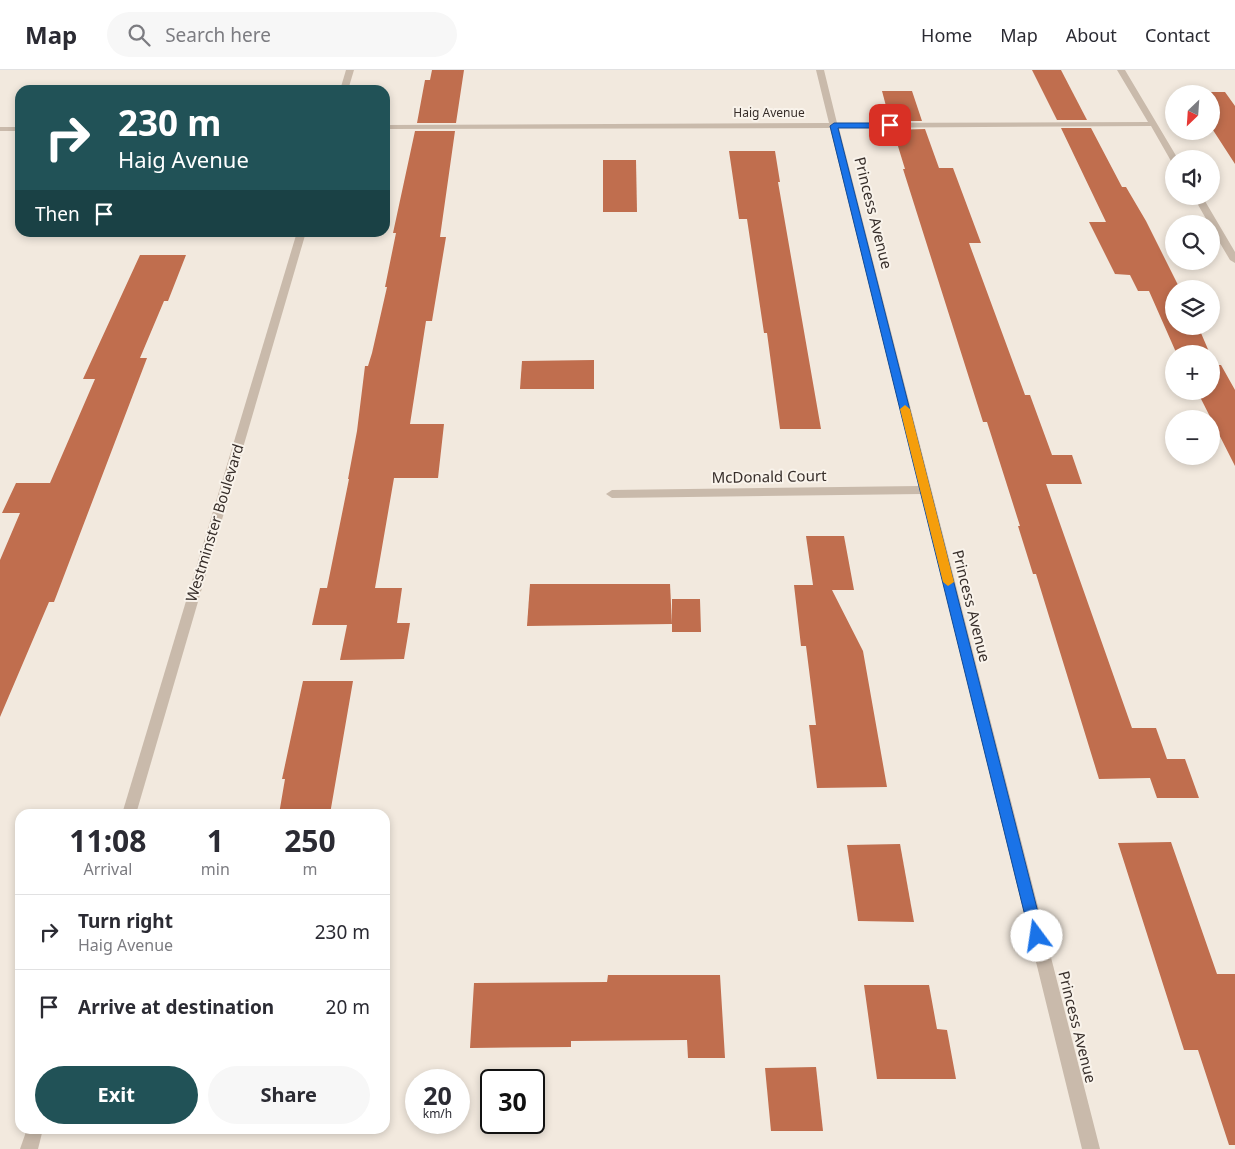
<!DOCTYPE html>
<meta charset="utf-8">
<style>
body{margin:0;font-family:"Noto Sans",sans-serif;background:#f7f7f7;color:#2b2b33;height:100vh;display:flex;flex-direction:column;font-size:19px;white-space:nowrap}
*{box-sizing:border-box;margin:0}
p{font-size:16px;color:#7c7c81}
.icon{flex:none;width:28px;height:28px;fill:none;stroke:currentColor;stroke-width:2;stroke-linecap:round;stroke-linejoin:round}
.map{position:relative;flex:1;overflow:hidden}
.drawer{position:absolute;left:15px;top:739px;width:375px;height:325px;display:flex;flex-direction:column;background:#fff;border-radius:15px;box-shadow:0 2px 8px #0003}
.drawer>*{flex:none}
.banner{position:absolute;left:15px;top:15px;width:375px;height:152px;border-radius:15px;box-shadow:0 2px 8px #0003;background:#215257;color:#fff;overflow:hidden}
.needle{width:32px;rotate:205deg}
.controls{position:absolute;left:1165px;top:15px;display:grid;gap:10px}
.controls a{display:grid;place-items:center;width:55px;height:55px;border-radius:50%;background:#fff;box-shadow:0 2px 8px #0003;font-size:25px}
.speed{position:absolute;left:405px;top:999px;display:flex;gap:10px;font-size:25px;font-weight:700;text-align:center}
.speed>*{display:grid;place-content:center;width:65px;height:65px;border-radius:50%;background:#fff;box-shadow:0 2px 8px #0003;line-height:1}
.speed small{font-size:12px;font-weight:400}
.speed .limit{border:2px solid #111;border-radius:8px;background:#fff;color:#111}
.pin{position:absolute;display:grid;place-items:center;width:42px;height:42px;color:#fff;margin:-21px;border-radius:10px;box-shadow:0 2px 8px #0006}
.me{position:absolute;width:55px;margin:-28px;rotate:346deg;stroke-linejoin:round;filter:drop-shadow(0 0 4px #0008)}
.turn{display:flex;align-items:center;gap:18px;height:105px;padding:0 20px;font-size:22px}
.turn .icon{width:65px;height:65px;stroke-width:2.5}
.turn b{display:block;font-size:35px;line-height:42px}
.then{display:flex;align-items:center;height:48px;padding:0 20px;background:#0003;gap:10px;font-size:19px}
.eta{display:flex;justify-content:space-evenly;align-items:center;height:85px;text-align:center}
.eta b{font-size:30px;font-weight:700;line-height:35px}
.button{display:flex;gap:10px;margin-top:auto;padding:10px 20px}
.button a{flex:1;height:58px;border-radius:30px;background:#215257;color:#fff;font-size:20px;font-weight:700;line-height:58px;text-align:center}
.button a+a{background:#f7f7f7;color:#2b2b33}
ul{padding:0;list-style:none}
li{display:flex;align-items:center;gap:15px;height:75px;padding:0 20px;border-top:1px solid #e1e1e2}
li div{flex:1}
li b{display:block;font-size:19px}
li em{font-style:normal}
header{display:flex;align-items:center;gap:30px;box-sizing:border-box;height:70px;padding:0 25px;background:#fff;border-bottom:1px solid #e1e1e2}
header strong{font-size:24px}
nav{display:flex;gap:28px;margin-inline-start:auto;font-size:18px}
.search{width:350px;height:45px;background:#f7f7f7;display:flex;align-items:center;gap:12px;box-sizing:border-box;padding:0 18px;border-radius:28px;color:#7c7c81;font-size:19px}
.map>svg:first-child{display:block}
.building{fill:#c06e4e}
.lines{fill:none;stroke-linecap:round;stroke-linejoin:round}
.minor{fill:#c9baab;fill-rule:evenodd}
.route{fill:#1a73e8;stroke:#114b97}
.slow{fill:#f59e0b}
.labels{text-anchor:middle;stroke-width:4;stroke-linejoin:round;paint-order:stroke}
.far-street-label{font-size:12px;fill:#372e2a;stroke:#f9f3eb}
.street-label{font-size:15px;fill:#372e2a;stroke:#f9f3eb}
</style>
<header>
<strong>Map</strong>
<div class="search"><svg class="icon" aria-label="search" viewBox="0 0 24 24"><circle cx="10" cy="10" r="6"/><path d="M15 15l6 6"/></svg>Search here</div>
<nav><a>Home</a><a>Map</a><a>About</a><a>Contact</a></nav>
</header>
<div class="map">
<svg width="1235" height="1079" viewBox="0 0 1235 1079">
<rect width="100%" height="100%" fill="#f2e9de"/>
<g class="building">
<polygon points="432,0 464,0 456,53 417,53 425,10 430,10"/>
<polygon points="1032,0 1061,0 1087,50 1057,50"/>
<polygon points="882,21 912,21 922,51 890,51"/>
<polygon points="1188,22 1225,22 1235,36 1235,94 1211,57 1211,24"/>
<polygon points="1061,58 1091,58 1122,117 1126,117 1146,151 1180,219 1174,219 1174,256 1198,256 1210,284 1179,284 1175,280 1149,221 1138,221 1130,205 1115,204 1089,152 1106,152"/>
<polygon points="925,59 939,98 953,98 981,173 969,173 1025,325 1030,325 1052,385 1072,385 1082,414 1046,414 1132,658 1156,658 1167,689 1185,689 1199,728 1157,728 1150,708 1099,709 1036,504 1033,504 1018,456 1020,456 987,352 983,352 903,99 905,99 893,60"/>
<polygon points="415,61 455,61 440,167 446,167 432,251 426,251 410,354 444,354 438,408 394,408 375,518 402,518 397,553 410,553 404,589 340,590 347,555 312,555 320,518 327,518 349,409 348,409 357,361 365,296 368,296 372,283 387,217 385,217 396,163 393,163"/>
<polygon points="729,81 775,81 780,112 778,112 821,359 780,359 767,263 764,263 747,149 739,149"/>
<polygon points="603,90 636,90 637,142 603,142"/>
<polygon points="140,185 186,185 168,231 164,231 140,288 147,288 54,532 49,532 0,647 0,490 20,443 2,443 16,413 50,413 95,309 83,309"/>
<polygon points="1211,285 1216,295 1221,295 1235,320 1235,396 1197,321 1211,321"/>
<polygon points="594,290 594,319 520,319 522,291"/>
<polygon points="806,466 844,466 854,520 832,520 863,581 887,717 817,718 809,655 816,655 806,576 801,576 794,515 813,515"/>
<polygon points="530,514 670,514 672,554 527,556"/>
<polygon points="672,529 700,529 701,562 672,562"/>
<polygon points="303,611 353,611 330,744 279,744 285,709 282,709"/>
<polygon points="1171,772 1217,904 1235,904 1235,1075 1229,1075 1198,980 1184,980 1118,773"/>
<polygon points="900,774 914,852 858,851 847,775"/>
<polygon points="608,905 720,905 725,988 688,988 687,970 571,971 571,977 470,978 474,913 607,912"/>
<polygon points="864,915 929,915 937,959 947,960 956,1009 877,1009"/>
<polygon points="816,997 823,1061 771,1061 765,998"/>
</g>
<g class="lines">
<g class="minor">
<polygon points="346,0 354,0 348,20 340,20"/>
<polygon points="816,0 824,0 837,53 1148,52 1117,0 1125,0 1178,89 1171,91 1151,56 839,58 1100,1079 1082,1079 921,424 612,428 606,424 612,420 919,416 830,58 385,59 385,55 829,53"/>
<rect x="0" y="57" width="20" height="4"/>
<polygon points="1193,126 1202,126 1235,182 1235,193 1230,190 1211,158 1211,154 1209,154"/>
<polygon points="297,162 306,162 136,744 122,744"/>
<polygon points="27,1059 43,1059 38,1079 20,1079"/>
</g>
</g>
<polygon class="route" points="834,53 890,53 893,55 890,58 838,58 1044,866 1042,871 1037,873 1032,871 1030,866 830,56"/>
<polygon class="slow" points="905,335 910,339 954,512 948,516 943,512 900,339"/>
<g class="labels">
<g class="far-street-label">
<text x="769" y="47">Haig Avenue</text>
</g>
<g class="street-label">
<text transform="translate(873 143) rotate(76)" y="5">Princess Avenue</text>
<text transform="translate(769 407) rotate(-1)" y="5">McDonald Court</text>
<text transform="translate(215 453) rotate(-73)" y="5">Westminster Boulevard</text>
<text transform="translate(971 536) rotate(76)" y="5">Princess Avenue</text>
<text transform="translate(1077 957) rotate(76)" y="5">Princess Avenue</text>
</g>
</g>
</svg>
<div class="controls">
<a><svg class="needle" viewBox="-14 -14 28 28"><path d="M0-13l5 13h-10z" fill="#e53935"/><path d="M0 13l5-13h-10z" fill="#7c7c81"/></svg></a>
<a><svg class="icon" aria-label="sound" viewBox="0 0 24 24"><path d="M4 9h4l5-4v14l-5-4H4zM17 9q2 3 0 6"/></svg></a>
<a><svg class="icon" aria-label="search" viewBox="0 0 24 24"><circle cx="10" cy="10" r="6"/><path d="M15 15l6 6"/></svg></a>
<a><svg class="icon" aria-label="layers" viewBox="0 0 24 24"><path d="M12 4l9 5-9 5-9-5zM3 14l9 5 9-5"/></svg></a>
<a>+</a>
<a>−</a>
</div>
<div class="speed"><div>20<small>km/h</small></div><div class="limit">30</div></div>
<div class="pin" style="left:890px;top:55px;background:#d93025"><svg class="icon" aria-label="arrive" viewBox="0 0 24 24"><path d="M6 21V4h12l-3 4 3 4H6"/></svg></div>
<svg class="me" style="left:1037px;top:866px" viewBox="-20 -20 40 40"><circle r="19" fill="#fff"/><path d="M0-13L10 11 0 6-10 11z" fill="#1a73e8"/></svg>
<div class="banner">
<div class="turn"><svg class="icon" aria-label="right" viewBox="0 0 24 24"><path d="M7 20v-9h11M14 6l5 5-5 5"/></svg><div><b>230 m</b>Haig Avenue</div></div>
<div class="then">Then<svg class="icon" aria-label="arrive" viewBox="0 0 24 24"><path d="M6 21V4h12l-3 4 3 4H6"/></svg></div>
</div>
<section class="drawer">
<div class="eta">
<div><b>11:08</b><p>Arrival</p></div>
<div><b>1</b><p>min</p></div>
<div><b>250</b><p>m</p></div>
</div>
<ul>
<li><svg class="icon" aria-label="right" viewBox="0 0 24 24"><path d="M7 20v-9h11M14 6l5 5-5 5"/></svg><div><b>Turn right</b><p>Haig Avenue</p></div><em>230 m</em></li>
<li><svg class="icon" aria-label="arrive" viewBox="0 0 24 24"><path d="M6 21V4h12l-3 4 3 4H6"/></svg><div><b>Arrive at destination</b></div><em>20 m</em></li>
</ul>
<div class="button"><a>Exit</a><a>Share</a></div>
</section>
</div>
